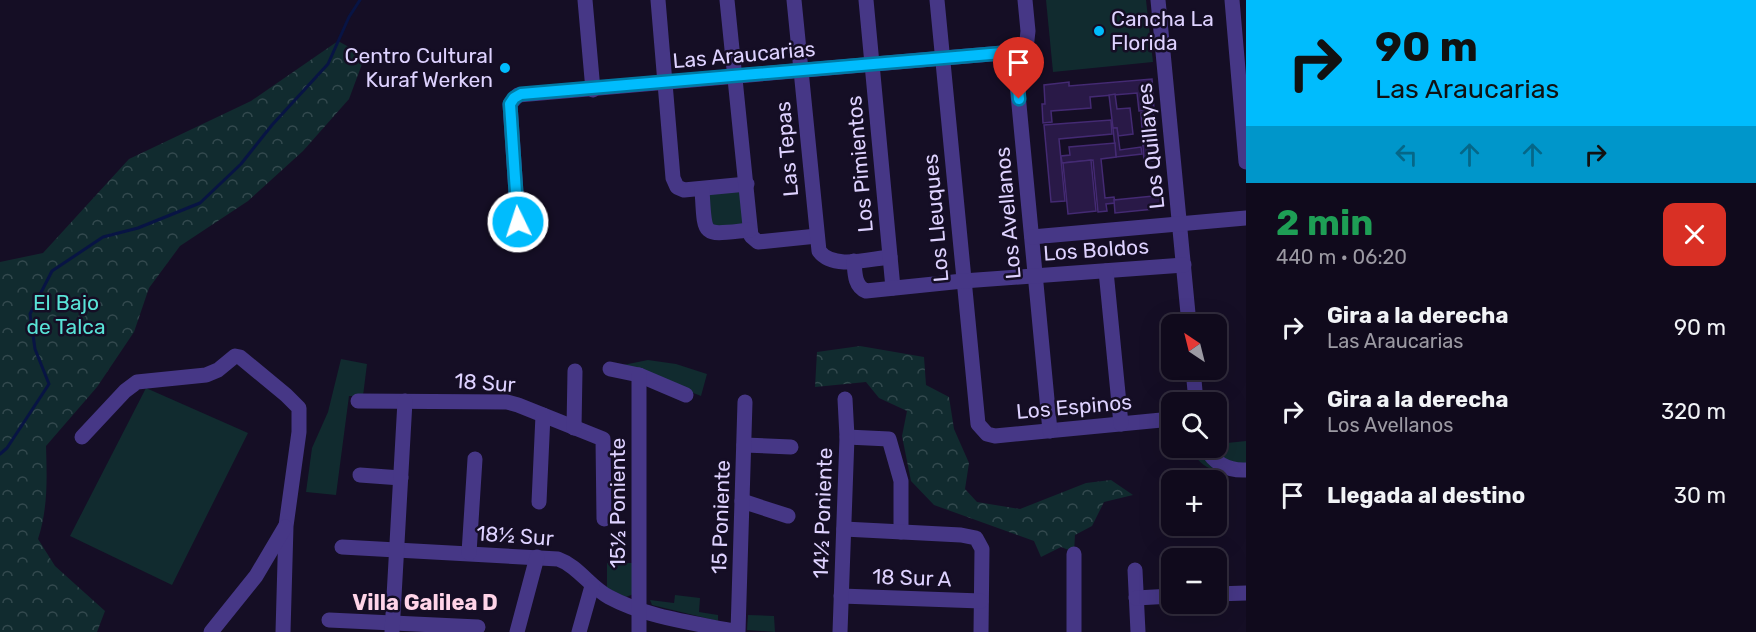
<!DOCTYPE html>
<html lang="es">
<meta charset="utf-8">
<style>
body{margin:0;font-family:Rubik,sans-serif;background:#191325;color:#f1f3f6;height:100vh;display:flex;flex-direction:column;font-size:22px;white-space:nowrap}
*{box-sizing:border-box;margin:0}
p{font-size:20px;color:#9c9aa3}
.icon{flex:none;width:33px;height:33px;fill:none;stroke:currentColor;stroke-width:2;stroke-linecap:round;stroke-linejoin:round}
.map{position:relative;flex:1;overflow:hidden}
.details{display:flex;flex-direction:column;background:#100a1c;width:510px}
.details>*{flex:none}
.banner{background:#00bcfd;color:#111;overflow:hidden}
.needle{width:39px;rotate:325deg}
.controls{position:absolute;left:1161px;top:314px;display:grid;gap:12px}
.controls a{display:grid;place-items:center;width:66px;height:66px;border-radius:12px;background:#100a1c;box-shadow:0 6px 24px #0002,0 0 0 2px #302b3b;font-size:30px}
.pin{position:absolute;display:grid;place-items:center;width:51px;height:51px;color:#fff;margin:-62px -26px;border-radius:50% 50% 50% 0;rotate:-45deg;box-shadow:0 0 6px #0007}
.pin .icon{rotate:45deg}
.me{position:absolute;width:66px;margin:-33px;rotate:356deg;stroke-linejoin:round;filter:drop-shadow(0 0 4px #0008)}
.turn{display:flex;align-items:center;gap:21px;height:126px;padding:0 30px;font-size:27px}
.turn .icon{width:78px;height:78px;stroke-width:2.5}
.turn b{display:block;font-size:42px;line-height:51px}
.lanes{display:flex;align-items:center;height:57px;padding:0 30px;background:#0003;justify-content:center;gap:30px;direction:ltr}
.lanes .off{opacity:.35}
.round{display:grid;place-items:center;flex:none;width:63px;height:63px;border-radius:12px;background:#191325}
.summary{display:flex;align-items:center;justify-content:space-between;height:102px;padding:0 30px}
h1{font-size:36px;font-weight:700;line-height:45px;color:#1e9e55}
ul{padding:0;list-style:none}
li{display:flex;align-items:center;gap:18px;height:84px;padding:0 30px}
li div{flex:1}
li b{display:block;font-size:22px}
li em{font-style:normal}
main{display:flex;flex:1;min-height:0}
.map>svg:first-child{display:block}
.green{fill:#112b2f}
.forest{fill:url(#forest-crowns)}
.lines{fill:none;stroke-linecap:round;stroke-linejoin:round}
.stream{stroke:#081444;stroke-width:3}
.building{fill:#291947;stroke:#442a73;stroke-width:1.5}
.minor{stroke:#463786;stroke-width:15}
.route-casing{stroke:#007aa4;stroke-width:15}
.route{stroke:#00bcfd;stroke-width:10}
.poi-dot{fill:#00bcfd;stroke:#150e25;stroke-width:2}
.labels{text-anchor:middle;stroke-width:5;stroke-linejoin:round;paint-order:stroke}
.poi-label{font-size:21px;fill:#ded2ff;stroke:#150e25;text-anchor:start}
.street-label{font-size:21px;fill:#ded2ff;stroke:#150e25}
.park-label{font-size:21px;fill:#59e3d7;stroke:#150e25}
.neighbourhood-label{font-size:22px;font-weight:bold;fill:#ffd4e8;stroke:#150e25}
</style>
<main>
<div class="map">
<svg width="1246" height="632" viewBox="0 0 1246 632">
<defs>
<pattern id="forest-crowns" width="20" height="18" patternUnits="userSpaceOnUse" patternTransform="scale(1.5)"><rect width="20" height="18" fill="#112b2f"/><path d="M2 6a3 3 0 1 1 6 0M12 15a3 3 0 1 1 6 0" fill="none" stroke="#33494e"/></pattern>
</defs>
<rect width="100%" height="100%" fill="#150e25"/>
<g class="green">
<polygon points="1046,0 1146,0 1153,62 1053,72"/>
<polygon points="747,184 750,230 714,234 702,189"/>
<polygon points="341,359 367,364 363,396 349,396 336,495 306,492 312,448 328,412"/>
<polygon points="648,360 676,364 707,374 701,396 623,365"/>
<polygon points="146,388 248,433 172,585 70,536"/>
<path d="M1246,441V471C1218,473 1204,473 1189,447H1216L1217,444Z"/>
<polygon points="607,563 634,563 636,593 626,597 607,588"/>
<polygon points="675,595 700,598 699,612 718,615 718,621 652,605 650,600 674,603"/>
<polygon points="748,615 774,616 775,632 747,630"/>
</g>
<g class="forest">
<path d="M338,41L365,56L349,99L303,151L248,201L180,246L149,288L134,332L97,387L46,446C47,479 48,508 38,539L55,566L105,611L97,632H0V262L43,253L129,159L251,101Z"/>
<polygon points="860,346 924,357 926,385 949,397 954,429 969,463 965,489 977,502 1020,509 1086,483 1111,480 1133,495 1104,502 1092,526 1075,535 1074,552 1061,547 1041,557 1034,541 934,505 911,481 902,436 907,411 879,398 866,382 815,387 817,352"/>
</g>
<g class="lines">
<polyline class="stream" points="0,454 7,448 49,384 35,349 30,314 52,271 103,237 138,228 200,203 241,164 272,125 328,64 349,17 360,0"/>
</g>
<g class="building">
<polygon points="1152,79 1154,110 1139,111 1137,93 1090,97 1091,108 1051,111 1052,122 1043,123 1042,104 1045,104 1044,85 1069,82 1069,86"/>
<polygon points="1115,94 1117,109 1130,108 1133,134 1118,136 1117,128 1113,128 1109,95"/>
<polygon points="1153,112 1158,157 1153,157 1153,161 1144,162 1141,113"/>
<polygon points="1111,120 1112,134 1059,139 1065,201 1051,202 1044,125"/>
<polygon points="1113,128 1117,128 1120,150 1141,147 1142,154 1116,157"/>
<polygon points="1115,143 1116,157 1101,159 1105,198 1114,197 1115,203 1106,204 1107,211 1098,212 1093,160 1062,163 1061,156 1070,155 1069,147"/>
<polygon points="1091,160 1096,211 1068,214 1063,163"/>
<polygon points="1163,195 1164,208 1115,213 1114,200"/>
</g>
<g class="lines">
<g class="minor">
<polyline points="585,0 593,90"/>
<polyline points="658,0 673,178 677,187 684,190 747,184"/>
<polyline points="727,0 751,236 758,242 817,236"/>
<path d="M794,0L819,251C833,270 869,259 890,257"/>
<polyline points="866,0 893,288"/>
<polyline points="937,0 978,424 987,434 995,436 1172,419"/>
<polyline points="1158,0 1189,324"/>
<polyline points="1232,0 1246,162"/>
<polyline points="1014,52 1050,431"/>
<path d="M702,189C705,239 701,235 750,230"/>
<polyline points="518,222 510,104 518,95 1014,52 1026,49 1028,31 1025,0"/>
<polyline points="1032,237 1246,218"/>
<path d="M854,261C855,272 854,286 866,291L963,281L1184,265"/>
<polyline points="1106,271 1121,424"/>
<polyline points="610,369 639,375 686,395"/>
<polyline points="1193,369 1196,402"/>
<polyline points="358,401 507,402 518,405 603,439 604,519"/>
<polyline points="574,428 575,371"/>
<polyline points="82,437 125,391 137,382 206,375 218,370 235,356 240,357 286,395 299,408 299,432 286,526 283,632"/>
<polyline points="847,437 889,439 901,481 901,532"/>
<polyline points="744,445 791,447"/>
<path d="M1205,447C1214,463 1227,471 1246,470"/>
<polyline points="360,475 401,478"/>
<polyline points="742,501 788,516"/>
<polyline points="539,502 543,415"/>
<polyline points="844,529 961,535 976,538 982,549 981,632"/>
<path d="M342,547L558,559C578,566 590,587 609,597C648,618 695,623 738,632L745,402"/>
<polyline points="469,553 475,459"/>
<polyline points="1074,554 1074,632"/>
<polyline points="1135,570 1138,632"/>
<polyline points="1216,594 1246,593"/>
<polyline points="841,596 981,601"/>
<polyline points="1136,598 1172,596"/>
<polyline points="329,620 478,627"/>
<polyline points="211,632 256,576 285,527"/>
<polyline points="392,632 405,401"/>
<polyline points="517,632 537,557"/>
<polyline points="579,632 592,586"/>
<polyline points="639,632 639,375"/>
<polyline points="840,632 847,437 845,399"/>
</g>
</g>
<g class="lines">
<defs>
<polyline id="route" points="518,222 510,104 514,98 521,94 1014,52 1019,99"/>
</defs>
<use href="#route" class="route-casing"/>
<use href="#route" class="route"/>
</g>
<g class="poi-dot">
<circle cx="1099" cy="31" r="6"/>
<circle cx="505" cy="68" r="6"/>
</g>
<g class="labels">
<g class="poi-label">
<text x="1111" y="26">Cancha La<tspan x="1111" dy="24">Florida</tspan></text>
<text x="493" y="63" text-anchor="end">Centro Cultural<tspan x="493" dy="24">Kuraf Werken</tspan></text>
</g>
<g class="street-label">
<text transform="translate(744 55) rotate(-5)" y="7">Las Araucarias</text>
<text transform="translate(1151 146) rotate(-96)" y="7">Los Quillayes</text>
<text transform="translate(787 149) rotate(-95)" y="7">Las Tepas</text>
<text transform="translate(860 164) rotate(-95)" y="7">Los Pimientos</text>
<text transform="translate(1008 213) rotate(-95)" y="7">Los Avellanos</text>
<text transform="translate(936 218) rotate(-95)" y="7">Los Lleuques</text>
<text transform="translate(1096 250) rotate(-4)" y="7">Los Boldos</text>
<text transform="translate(485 383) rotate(4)" y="7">18 Sur</text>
<text transform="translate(1074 407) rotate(-5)" y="7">Los Espinos</text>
<text transform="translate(618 503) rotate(-90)" y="7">15½ Poniente</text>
<text transform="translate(823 513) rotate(-88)" y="7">14½ Poniente</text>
<text transform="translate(721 517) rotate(-88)" y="7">15 Poniente</text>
<text transform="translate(515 536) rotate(4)" y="7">18½ Sur</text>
<text transform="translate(912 578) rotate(2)" y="7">18 Sur A</text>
</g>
<g class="park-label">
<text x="66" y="310">El Bajo<tspan x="66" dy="24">de Talca</tspan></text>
</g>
<g class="neighbourhood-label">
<text x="425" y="610">Villa Galilea D</text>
</g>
</g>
</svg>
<div class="controls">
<a><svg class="needle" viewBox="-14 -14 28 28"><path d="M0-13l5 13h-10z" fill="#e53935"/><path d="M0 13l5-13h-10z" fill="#9c9aa3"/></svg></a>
<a><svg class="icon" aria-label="search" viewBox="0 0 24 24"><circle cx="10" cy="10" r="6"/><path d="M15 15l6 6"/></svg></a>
<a>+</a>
<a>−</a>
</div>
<div class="pin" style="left:1019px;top:99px;background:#d93025"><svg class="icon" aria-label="arrive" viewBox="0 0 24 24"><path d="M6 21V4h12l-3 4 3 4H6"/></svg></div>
<svg class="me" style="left:518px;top:222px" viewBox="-20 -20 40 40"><circle r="17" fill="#00bcfd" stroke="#fff" stroke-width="3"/><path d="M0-11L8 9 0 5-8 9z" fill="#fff"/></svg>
</div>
<section class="details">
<div class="banner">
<div class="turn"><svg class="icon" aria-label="right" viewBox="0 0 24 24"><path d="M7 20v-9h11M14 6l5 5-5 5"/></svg><div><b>90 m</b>Las Araucarias</div></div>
<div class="lanes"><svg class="icon off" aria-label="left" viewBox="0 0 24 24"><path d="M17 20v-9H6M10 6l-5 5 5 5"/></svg><svg class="icon off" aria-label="ahead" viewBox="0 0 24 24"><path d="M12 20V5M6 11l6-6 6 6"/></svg><svg class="icon off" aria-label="ahead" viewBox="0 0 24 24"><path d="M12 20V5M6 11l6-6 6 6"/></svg><svg class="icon" aria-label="right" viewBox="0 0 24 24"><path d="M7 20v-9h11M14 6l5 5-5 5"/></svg></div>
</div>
<div class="summary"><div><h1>2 min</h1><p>440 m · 06:20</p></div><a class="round" style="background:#d93025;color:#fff"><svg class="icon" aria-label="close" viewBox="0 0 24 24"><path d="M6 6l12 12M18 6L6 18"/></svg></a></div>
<ul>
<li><svg class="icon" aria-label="right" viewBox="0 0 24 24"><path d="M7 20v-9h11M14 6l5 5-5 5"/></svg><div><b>Gira a la derecha</b><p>Las Araucarias</p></div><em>90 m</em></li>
<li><svg class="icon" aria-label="right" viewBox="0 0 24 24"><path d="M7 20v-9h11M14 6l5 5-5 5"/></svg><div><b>Gira a la derecha</b><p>Los Avellanos</p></div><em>320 m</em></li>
<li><svg class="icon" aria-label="arrive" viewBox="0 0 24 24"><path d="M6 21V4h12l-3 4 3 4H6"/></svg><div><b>Llegada al destino</b></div><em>30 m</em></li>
</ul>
</section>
</main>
